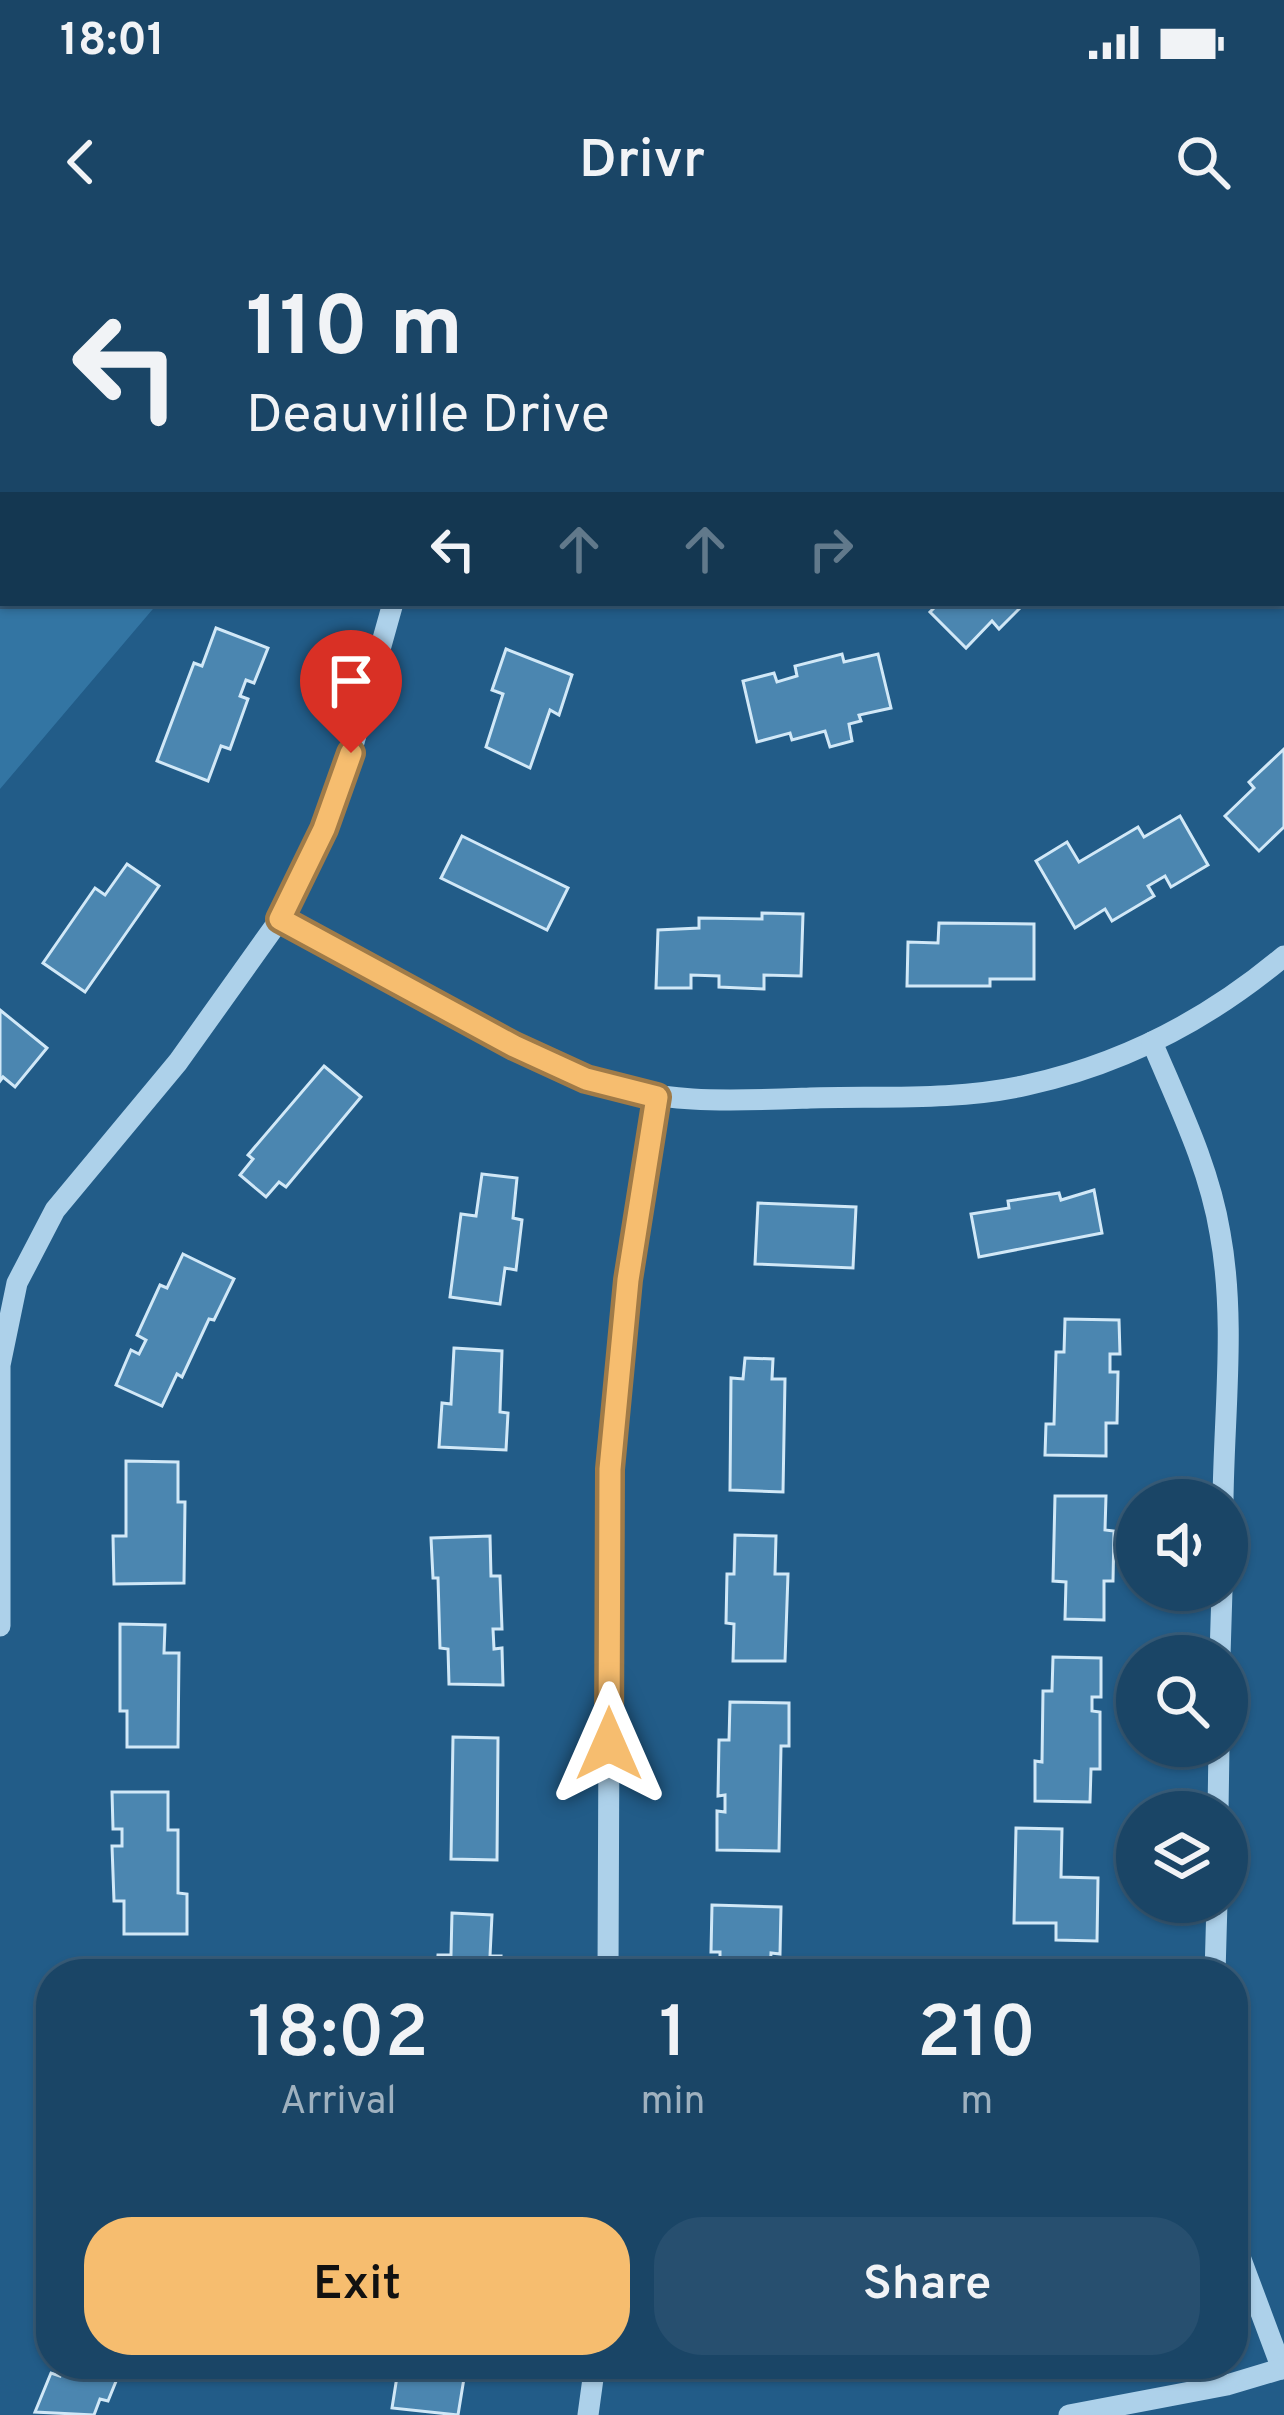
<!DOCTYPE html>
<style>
body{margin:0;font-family:Overpass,sans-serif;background:#274f6f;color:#f1f3f6;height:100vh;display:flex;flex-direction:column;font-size:45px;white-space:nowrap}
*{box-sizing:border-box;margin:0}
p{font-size:39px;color:#9fb1bf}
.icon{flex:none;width:66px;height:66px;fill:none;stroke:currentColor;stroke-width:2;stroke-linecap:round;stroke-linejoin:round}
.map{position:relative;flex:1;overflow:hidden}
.drawer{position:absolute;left:36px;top:1719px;width:1212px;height:420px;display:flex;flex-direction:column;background:#1a4566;border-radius:48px;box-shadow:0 3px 9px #0004,0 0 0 3px #385d7a}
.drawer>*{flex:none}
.hud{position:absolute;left:0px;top:0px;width:1284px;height:366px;box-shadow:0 3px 9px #0004,0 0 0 3px #385d7a;background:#1a4566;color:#f1f3f6;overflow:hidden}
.buttons{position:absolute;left:1116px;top:1239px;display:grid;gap:24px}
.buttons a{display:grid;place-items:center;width:132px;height:132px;border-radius:50%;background:#1a4566;box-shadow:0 3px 9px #0004,0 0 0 3px #385d7a;font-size:60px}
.pin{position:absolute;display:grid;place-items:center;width:102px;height:102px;color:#fff;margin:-123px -51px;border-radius:50% 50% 50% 0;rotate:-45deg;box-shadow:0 0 12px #0007}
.pin .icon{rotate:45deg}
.me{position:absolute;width:132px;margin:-66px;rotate:0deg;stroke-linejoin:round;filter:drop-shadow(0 0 9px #0008)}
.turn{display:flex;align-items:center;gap:42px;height:252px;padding:0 48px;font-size:54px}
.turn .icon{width:156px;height:156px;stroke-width:2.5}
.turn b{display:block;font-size:84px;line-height:102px}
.lanes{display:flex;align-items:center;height:114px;padding:0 48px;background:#0003;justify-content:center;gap:60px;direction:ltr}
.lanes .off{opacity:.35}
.eta{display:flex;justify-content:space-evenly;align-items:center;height:204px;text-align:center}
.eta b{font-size:72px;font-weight:600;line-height:84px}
.action{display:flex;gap:24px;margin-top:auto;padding:24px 48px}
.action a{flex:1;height:138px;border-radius:48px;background:#f6bd6f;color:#111;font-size:48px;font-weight:600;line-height:138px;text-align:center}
.action a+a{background:#274f6f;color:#f1f3f6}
.status{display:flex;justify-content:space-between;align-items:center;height:84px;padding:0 60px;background:#1a4566;direction:ltr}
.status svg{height:33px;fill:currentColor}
header{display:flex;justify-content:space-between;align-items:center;height:156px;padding:0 48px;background:#1a4566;font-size:54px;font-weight:600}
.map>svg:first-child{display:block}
.green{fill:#3375a3}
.building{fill:#4b86b0;stroke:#d1e8f7;stroke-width:3}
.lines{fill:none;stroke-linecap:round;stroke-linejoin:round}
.minor{stroke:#add1ea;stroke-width:21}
.route-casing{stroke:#a07b48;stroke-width:30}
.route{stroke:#f6bd6f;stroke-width:21}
</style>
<div class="status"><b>18:01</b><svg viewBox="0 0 49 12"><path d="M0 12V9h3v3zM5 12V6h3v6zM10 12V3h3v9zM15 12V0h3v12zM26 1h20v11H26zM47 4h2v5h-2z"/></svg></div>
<header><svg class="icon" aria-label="back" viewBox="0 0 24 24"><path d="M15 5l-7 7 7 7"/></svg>Drivr<svg class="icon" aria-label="search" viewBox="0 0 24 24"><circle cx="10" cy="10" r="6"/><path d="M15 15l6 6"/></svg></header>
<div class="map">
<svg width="1284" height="2175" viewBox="0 0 1284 2175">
<rect width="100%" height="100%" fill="#225c88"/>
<polygon class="green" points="0,0 267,3 3,3 3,363 158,363 0,549"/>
<g class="building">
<polygon points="286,0 340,0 285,3"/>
<polygon points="937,0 995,0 997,2 939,3"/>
<polygon points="1284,48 1284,156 1281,153"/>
<polygon points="939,363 1025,363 999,389 992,381 966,408 930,372"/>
<polygon points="216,388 268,408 254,443 246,440 240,456 248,459 230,509 221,506 208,541 157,521 194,423 202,426"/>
<polygon points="506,409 572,435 559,475 550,470 530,528 486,507 503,454 492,450"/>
<polygon points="842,414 844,422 878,414 891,468 859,475 861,481 849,484 852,501 830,507 825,491 792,500 790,493 757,502 743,441 774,433 777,442 797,436 795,426"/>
<polygon points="1284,509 1284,587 1259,611 1225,576 1254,548 1249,542"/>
<polygon points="1180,576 1208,625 1171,647 1165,636 1148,646 1154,656 1112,681 1105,669 1075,688 1036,621 1067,602 1079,622 1138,587 1144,597"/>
<polygon points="462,596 568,648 547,690 441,638"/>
<polygon points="127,624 159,646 85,752 43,723 95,648 105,655"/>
<polygon points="762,673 803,674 801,736 764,735 764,749 719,747 719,736 691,735 691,748 656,748 658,690 699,688 699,678 762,679"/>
<polygon points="939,683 1034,684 1034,739 990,739 990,746 907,746 908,702 938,703"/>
<polygon points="0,770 47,808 15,847 3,837 0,841"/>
<polygon points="324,826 361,857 286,947 279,942 266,957 240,935 253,919 248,915"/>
<polygon points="482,934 517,938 513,978 522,980 516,1030 505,1028 500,1064 450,1057 461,974 476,976"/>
<polygon points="1094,950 1102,993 979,1017 971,974 1009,968 1008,961 1059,953 1061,960"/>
<polygon points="758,963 856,967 853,1028 755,1024"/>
<polygon points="183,1014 234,1039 214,1080 209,1079 182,1137 177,1134 162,1166 116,1145 131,1110 139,1114 146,1100 137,1095 160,1045 167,1048"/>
<polygon points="1065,1079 1119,1080 1120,1114 1110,1114 1110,1132 1118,1132 1117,1183 1106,1183 1106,1216 1045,1215 1046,1184 1054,1184 1056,1112 1064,1112"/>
<polygon points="454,1108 502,1111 500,1172 508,1173 506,1210 439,1207 442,1163 451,1164"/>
<polygon points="745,1118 773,1119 772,1139 785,1139 783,1252 730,1250 731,1138 743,1139"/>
<polygon points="126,1221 178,1222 178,1262 185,1262 184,1343 114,1344 113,1296 126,1296"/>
<polygon points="1055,1256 1106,1256 1105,1290 1114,1291 1113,1341 1104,1341 1104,1380 1065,1379 1066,1342 1053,1341"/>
<polygon points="735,1295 776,1296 775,1334 788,1334 785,1421 733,1421 734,1384 726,1383 727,1334 734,1334"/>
<polygon points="490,1296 491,1336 500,1336 502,1389 493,1389 494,1409 502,1408 503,1445 449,1444 448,1409 440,1408 438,1338 433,1338 431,1298"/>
<polygon points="120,1384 165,1385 164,1413 179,1413 178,1507 127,1507 127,1471 120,1471"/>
<polygon points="1053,1417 1101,1418 1101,1457 1092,1457 1092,1471 1100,1472 1100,1529 1091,1529 1090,1562 1035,1561 1035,1521 1042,1522 1043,1451 1052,1451"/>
<polygon points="730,1462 789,1463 789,1506 781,1506 779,1611 717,1610 717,1571 725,1572 725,1555 718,1556 719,1500 729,1500"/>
<polygon points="453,1497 498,1498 497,1620 451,1619"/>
<polygon points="112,1552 168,1552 168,1590 178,1590 178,1653 187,1654 187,1694 124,1694 124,1661 114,1661 112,1606 122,1606 122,1589 113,1589"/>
<polygon points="1016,1588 1062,1589 1061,1637 1098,1638 1097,1701 1056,1700 1056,1683 1014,1683"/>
<polygon points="712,1665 781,1667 780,1714 771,1713 770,1734 720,1734 720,1712 711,1712"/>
<polygon points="452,1673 492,1675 490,1716 501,1716 500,1734 437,1734 438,1715 451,1715"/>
<rect x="148" y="1720" width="50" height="14"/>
<polygon points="64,2124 123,2124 108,2161 100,2159 94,2175 35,2172 51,2133 60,2136"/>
<polygon points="399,2124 466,2126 458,2175 392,2168"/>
</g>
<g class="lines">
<g class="minor">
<polyline points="493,3 494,0"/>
<polyline points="1168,3 1172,0"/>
<path d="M280,679C339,710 397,742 455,774C498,797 540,822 586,838C659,865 733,861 810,858C881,856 957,861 1027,845C1123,824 1209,779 1284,716"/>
<path d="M1152,802C1178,864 1209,926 1220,993C1236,1079 1224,1173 1223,1260"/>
<polyline points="0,1386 0,1125 17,1043 55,970 178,822 280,679 324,588 351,513 393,363"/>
<polyline points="1220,1416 1222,1350"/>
<polyline points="1218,1572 1219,1506"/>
<polyline points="608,1734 610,1229 628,1039 657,857"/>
<polyline points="1215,1734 1217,1662"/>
<polyline points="1233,1998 1282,2129"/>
<polyline points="588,2175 595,2124"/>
<polyline points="1069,2175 1227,2145 1284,2128"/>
</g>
</g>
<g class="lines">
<defs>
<polyline id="route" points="351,513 324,589 280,679 514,806 586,839 657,857 628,1040 610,1229 609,1504"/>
</defs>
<use href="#route" class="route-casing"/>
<use href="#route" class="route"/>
</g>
</svg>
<div class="buttons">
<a><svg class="icon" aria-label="sound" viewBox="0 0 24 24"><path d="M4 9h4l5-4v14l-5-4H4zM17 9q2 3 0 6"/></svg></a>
<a><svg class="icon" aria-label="search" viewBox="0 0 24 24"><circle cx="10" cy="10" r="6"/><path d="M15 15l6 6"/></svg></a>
<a><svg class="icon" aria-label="layers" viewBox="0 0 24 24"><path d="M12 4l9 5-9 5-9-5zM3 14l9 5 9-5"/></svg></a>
</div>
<div class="pin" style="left:351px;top:513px;background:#d93025"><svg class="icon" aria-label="arrive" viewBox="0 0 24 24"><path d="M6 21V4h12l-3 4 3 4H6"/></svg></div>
<svg class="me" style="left:609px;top:1504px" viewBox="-20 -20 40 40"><path d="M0-17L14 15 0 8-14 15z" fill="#f6bd6f" stroke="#fff" stroke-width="4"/></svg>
<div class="hud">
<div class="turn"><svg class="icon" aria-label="left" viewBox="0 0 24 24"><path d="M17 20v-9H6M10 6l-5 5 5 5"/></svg><div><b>110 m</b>Deauville Drive</div></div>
<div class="lanes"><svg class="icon" aria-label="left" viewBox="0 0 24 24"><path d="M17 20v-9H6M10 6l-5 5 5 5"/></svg><svg class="icon off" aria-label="ahead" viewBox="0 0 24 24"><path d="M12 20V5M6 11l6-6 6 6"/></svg><svg class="icon off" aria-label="ahead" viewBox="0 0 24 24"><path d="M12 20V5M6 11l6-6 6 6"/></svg><svg class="icon off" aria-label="right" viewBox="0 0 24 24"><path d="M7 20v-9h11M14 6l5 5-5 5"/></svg></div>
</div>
<section class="drawer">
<div class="eta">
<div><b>18:02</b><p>Arrival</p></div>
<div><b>1</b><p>min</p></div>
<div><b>210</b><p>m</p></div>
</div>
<div class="action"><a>Exit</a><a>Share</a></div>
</section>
</div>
